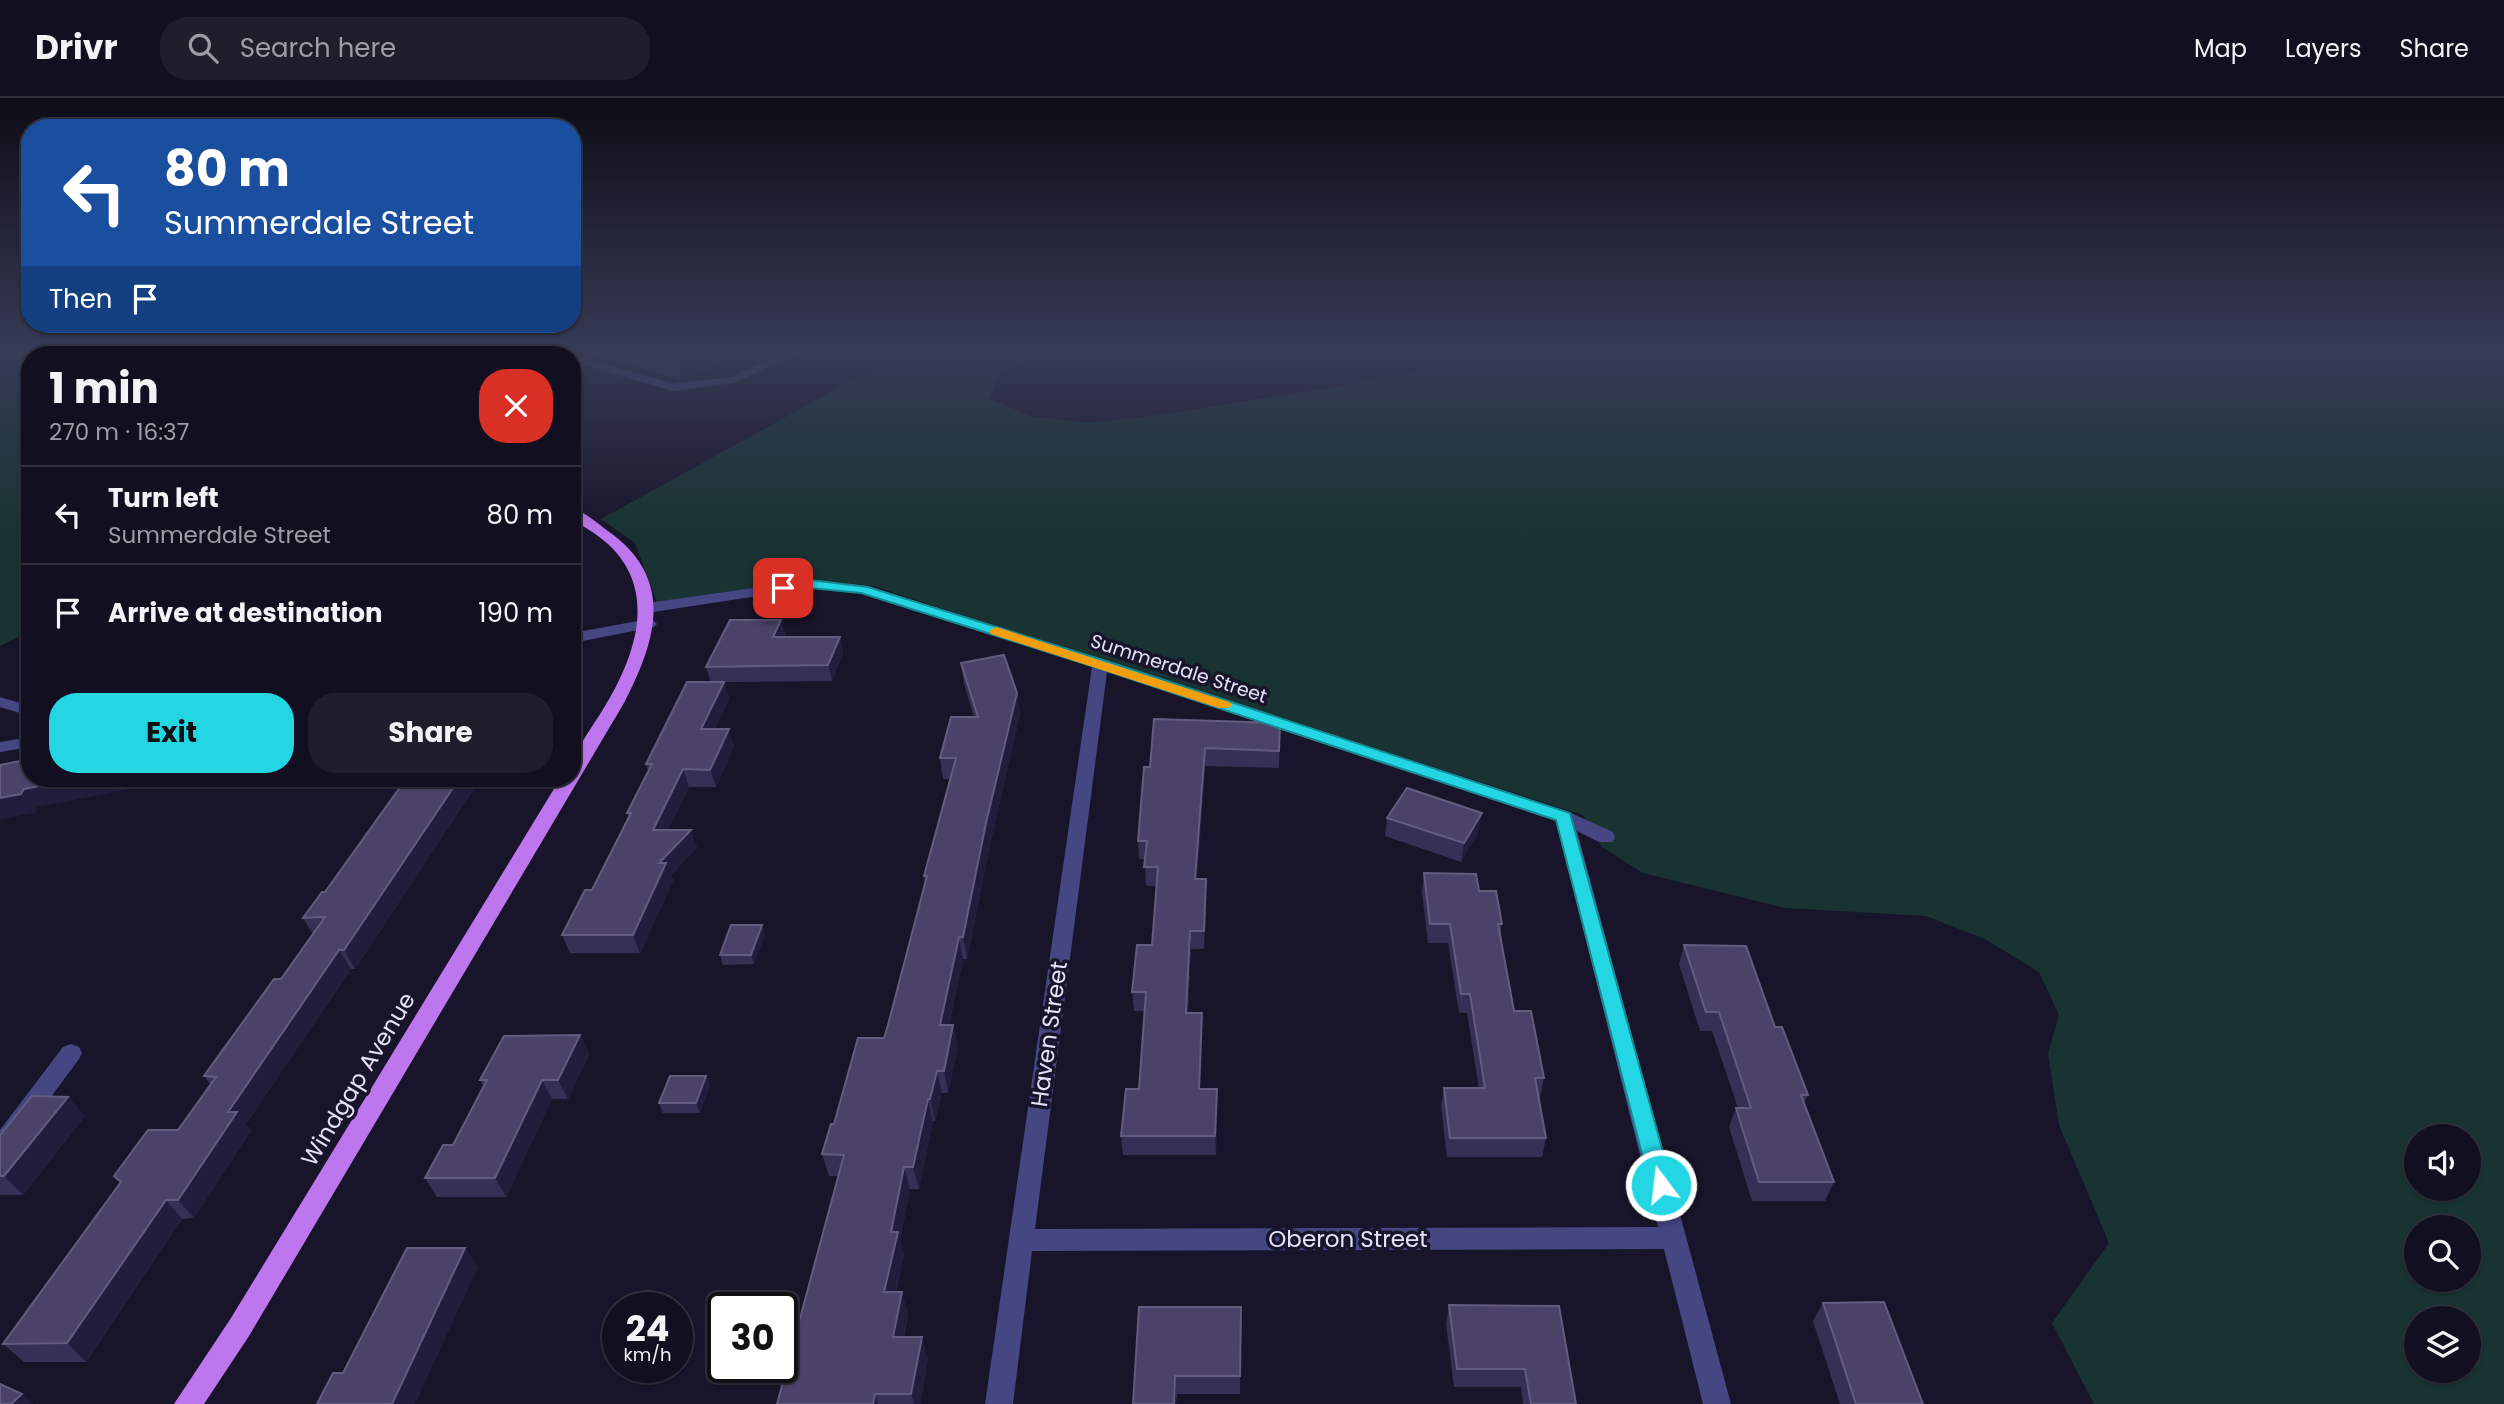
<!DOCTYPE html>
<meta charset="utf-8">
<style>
body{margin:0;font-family:Poppins,sans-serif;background:#1f1e2d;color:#f1f3f6;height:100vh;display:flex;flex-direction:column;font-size:26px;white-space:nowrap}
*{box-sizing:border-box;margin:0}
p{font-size:23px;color:#9c9da5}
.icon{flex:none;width:38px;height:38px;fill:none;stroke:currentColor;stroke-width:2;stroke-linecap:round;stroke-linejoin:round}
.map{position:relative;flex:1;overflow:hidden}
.drawer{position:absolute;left:21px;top:248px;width:560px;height:441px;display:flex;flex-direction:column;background:#121020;border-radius:28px;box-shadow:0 2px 5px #0004,0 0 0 2px #31303e}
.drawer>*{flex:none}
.top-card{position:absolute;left:21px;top:21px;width:560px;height:214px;border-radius:28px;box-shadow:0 2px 5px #0004,0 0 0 2px #31303e;background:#1a4fa0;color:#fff;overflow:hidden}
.tools{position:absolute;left:2404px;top:1026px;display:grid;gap:14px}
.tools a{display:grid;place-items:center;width:77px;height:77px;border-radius:50%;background:#121020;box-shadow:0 2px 5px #0004,0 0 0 2px #31303e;font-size:35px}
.speed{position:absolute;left:602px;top:1194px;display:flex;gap:14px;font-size:35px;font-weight:700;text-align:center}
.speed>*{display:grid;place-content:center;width:91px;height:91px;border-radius:50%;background:#121020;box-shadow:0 2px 5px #0004,0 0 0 2px #31303e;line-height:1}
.speed small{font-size:18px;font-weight:400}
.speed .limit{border:4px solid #111;border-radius:10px;background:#fff;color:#111}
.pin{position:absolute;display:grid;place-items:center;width:60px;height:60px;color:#fff;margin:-30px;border-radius:14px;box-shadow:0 4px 10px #0006}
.me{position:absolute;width:77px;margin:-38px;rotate:345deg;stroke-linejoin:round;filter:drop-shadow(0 0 5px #0008)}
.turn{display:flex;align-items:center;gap:24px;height:147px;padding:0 28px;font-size:32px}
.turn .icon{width:91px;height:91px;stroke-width:2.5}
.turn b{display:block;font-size:49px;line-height:60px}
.then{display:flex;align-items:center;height:66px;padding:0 28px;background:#0003;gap:14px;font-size:26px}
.round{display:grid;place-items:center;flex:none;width:74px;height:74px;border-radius:28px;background:#1f1e2d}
.overview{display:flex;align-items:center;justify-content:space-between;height:119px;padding:0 28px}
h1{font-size:42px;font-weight:700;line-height:52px}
.cta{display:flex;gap:14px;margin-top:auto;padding:14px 28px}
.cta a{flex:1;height:80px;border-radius:28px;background:#24d6e4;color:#111;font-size:28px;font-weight:700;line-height:80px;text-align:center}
.cta a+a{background:#1f1e2d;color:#f1f3f6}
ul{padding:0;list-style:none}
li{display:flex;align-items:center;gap:21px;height:98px;padding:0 28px;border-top:2px solid #31303e}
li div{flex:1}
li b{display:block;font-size:26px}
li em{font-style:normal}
header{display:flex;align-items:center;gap:42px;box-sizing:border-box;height:98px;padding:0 35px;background:#121020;border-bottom:2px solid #31303e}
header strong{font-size:33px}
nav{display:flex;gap:38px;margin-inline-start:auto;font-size:24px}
.search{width:490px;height:63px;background:#1f1e2d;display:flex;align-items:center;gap:18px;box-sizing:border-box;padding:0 24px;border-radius:28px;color:#9c9da5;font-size:26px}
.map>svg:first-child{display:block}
.green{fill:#183332;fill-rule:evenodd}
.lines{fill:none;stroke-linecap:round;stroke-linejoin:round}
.minor{fill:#464683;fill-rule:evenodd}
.major{fill:#be76ee;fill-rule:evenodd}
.wall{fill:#373055}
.shaded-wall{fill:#231d3d}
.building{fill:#4a4367;stroke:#625c7e;stroke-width:2}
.route{fill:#24d6e4;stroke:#178b94;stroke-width:2}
.slow{fill:#f59e0b}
.labels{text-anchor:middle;stroke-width:7;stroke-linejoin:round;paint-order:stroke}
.street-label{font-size:19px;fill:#e4e1fb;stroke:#18152a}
.near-street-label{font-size:23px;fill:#e4e1fb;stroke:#18152a}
</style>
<header>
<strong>Drivr</strong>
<div class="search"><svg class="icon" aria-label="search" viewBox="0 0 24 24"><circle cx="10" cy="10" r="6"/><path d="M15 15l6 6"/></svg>Search here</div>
<nav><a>Map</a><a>Layers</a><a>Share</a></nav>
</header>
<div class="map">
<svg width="2504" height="1306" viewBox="0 0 2504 1306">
<rect width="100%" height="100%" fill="#18152a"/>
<g class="green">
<polygon points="0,255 137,255 144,257 30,257 30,533 0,548"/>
<path d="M922,255H1049L1001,273L989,300L1030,318L1088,325L1151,318L1330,290L1444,267L1470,255H2504V1306H2094L2052,1225L2109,1145L2059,1027L2048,955L2059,917L2039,874L1985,841L1926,818L1785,810L1643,775L1602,749L1583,717L873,488L811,482L657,504L635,445L601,421L871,272ZM2417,1038H2469V1090H2417ZM2417,1129H2469V1181H2417ZM2417,1220H2469V1272H2417Z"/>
</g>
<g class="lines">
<g class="minor">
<polygon points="546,255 565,255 567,257 548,257"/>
<polygon points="783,255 798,255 734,285 673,293 572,264 572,257 569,257 576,258 673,285 728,280"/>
<path d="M810,482L868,488L1571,715L1613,734L1615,739L1613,744H1599L1577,733L1731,1306H1703L1664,1151L1032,1153L1013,1306H985L1092,569L861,495L810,490L647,515L639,510L647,505ZM1107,574L1556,723L1658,1129L1035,1131Z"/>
<polygon points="649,521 654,523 657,526 654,529 572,545 572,535"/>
<polygon points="0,599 30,608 30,618 0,609"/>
<polygon points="30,639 30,649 0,654 0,644"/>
<polygon points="71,946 79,949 82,955 79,961 8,1057 0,1060 0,1032 63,949"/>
</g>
<g class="major">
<polygon points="200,255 218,255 220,257 202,257"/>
<path d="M572,410C585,414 597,425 608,433C676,481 656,543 624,605L249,1238L204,1306H174L231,1220L560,681H572C572,653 588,636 602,613C634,562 660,494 608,446C597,436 584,429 572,421Z"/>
</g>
</g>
<g class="wall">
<polygon points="587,255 740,255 682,282"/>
<polygon points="781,522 785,537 784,539 840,539 843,554 832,583 724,584 729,601 715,631 734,648 716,689 689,689 668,732 697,749 671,777 673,783 640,855 570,855 562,837 592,792 629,720 627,715 648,673 646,666 711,584 706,569"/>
<polygon points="961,565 1017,595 1020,616 990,747 967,861 963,861 949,927 953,927 958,949 948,995 942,995 935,1023 933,1023 919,1091 910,1091 900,1142 904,1156 896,1194 908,1215 904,1239 928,1260 920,1306 777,1306 838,1078 829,1078 822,1056 834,1026 884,940 925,786 924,778 951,681 943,681 940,660 974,619 964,586"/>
<polygon points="1280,625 1279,670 1205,668 1197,781 1206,800 1204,851 1191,851 1188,915 1202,933 1200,991 1217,1010 1216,1057 1123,1057 1121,1038 1139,991 1145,913 1134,913 1132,894 1152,847 1156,788 1146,788 1145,761 1139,761 1138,743 1150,669"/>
<polygon points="479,683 355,871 351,871 246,1026 251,1033 194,1120 182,1121 86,1264 24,1264 3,1246 120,1085 114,1078 178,1032 210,986 204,978 281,881 313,836 303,820 325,794"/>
<polygon points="1387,720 1479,733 1461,764 1385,738"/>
<polygon points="1424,775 1479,793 1502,826 1500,839 1514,913 1544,980 1540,999 1538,999 1546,1040 1542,1059 1447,1059 1441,1009 1444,990 1479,990 1467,915 1459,915 1448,845 1428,845 1422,794"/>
<polygon points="765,837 754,866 723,867 720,857"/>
<polygon points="1684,847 1775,929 1808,997 1804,1005 1834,1084 1825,1103 1752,1103 1729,1029 1736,1010 1738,1010 1712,933 1700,933 1679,866"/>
<polygon points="580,937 589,956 568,1001 552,1001 506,1099 437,1099 425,1080 453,1047 484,989 480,982"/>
<polygon points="706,978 710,987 700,1015 663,1015 659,1005"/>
<polygon points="85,1018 23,1097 0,1097 0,1037"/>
<polygon points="1823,1205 1923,1306 1840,1306 1813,1223"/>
<polygon points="1449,1207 1576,1306 1523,1306 1521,1289 1454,1289 1446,1226"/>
<polygon points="1241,1209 1240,1296 1177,1296 1176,1306 1133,1306"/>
</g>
<g class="shaded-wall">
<polygon points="674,255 740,255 682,282"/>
<polygon points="781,522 785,537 777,554 773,539"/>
<polygon points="840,539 843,554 832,583 828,567"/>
<polygon points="724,584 729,601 706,649 701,631"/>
<polygon points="1017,595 1020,616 990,747 967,861 963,839 986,725"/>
<polygon points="729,631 734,648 716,689 710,672"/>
<polygon points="1205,650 1205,668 1196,800 1195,781"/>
<polygon points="683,671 689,689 660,749 653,732"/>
<polygon points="76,681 179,681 178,682 37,709 35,715 0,721 0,700 24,691"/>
<polygon points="459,681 478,681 479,683 355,871 344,852"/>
<polygon points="1482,715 1479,733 1461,764 1464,745"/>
<polygon points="691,732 697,749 671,777 673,783 640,855 633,837 659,765"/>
<polygon points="1206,781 1206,800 1204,851 1204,833"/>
<polygon points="762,827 765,837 754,866 751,857"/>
<polygon points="1190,833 1191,851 1187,934 1186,915"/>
<polygon points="959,839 963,861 944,949 940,927"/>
<polygon points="339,852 351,871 246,1026 251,1033 194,1120 178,1102 228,1014"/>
<polygon points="1202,915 1202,933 1199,1010 1199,991"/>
<polygon points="953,927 958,949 948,995 944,973"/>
<polygon points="580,937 589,956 568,1001 558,982"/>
<polygon points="937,973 942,995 935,1023 930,1001"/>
<polygon points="706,978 710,987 700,1015 696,1005"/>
<polygon points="542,982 552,1001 506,1099 495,1080"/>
<polygon points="1217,991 1217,1010 1216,1057 1215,1038"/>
<polygon points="68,999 85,1018 23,1097 4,1078"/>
<polygon points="928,1001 933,1023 919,1091 913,1069"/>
<polygon points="904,1069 910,1091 900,1142 904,1156 891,1215 884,1194 891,1134"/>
<polygon points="166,1102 182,1121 86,1264 67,1245"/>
<polygon points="465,1150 478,1169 415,1306 392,1306"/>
<polygon points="902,1194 908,1215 899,1260 893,1239"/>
<polygon points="922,1239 928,1260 920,1306 914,1306 911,1296"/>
<polygon points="1175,1278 1176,1306 1174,1306"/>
<polygon points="22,1296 34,1306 11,1306"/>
<polygon points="875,1296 878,1306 873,1306"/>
</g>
<g class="building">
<polygon points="730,522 781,522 773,539 840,539 828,567 706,569"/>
<polygon points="1004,557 1017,595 986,725 963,839 959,839 940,927 953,927 944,973 937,973 930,1001 928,1001 913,1069 904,1069 891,1134 898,1134 884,1194 902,1194 893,1239 922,1239 911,1296 875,1296 873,1306 777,1306 844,1057 822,1056 831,1026 834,1026 858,940 884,940 888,927 927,778 924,778 956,660 940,660 951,619 978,619 961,565"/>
<polygon points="687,584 724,584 701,631 729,631 710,672 683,671 653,732 691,732 659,765 666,765 633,837 562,837 585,792 592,792 631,715 627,715 652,666 646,666"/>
<polygon points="1154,621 1280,625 1279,653 1205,650 1195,781 1206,781 1204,833 1190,833 1186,915 1202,915 1199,991 1217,991 1215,1038 1121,1038 1126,991 1139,991 1146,894 1132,894 1137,847 1152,847 1158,769 1144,769 1147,743 1138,743 1144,669 1150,669"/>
<polygon points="30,661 30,681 76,681 24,691 21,696 0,700 0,667"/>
<polygon points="406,681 459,681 344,852 339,852 228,1014 237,1014 178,1102 166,1102 67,1245 3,1246 121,1084 114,1078 148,1032 178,1032 216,979 204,978 274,881 281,881 325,819 303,820 322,794 325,794"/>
<polygon points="1407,690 1482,715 1464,745 1387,720"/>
<polygon points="1424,775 1476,776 1479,793 1496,793 1502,826 1498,826 1514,913 1531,913 1544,980 1535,980 1546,1040 1450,1040 1444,990 1485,990 1470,896 1461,896 1450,826 1430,826"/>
<polygon points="731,827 762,827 751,857 720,857"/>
<polygon points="1684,847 1746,848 1775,929 1782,929 1808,997 1801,997 1834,1084 1759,1084 1736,1010 1751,1010 1719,914 1706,914"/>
<polygon points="580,937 558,982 542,982 495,1080 425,1080 443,1047 453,1047 487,982 480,982 504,938"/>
<polygon points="670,978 706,978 696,1005 659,1005"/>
<polygon points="32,998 68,999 4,1078 0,1078 0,1037"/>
<polygon points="407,1150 465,1150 392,1306 317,1306 333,1275 343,1275"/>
<polygon points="1884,1204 1923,1306 1856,1306 1823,1205"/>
<polygon points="1449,1207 1559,1208 1576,1306 1531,1306 1525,1271 1457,1271"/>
<polygon points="1139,1209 1241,1209 1240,1278 1175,1278 1174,1306 1133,1306"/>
<polygon points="0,1286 22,1296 11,1306 0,1306"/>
</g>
<linearGradient id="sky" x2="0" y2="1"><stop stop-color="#0d0c17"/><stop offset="0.58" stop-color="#373b55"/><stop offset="1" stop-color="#373b55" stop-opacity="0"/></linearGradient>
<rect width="2504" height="438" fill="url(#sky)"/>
<polygon class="route" points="810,482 868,489 1106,563 1570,715 1672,1087 1669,1094 1661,1097 1653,1094 1650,1087 1556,722 1095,569 861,495 810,490 783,494 776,490 783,486"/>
<polygon class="slow" points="996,529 1229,604 1232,607 1229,610 1219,610 991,536 989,533"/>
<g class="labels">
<g class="street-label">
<text transform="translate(1179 570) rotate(18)" y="7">Summerdale Street</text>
</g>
<g class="near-street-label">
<text transform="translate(1049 936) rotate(-82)" y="8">Haven Street</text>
<text transform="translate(358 981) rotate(-59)" y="8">Windgap Avenue</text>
<text x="1348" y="1149">Oberon Street</text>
</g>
</g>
</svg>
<div class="tools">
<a><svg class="icon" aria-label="sound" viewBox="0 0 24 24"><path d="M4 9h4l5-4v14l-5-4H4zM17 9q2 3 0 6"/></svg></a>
<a><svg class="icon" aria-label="search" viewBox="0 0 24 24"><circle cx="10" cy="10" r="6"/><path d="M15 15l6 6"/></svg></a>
<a><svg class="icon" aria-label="layers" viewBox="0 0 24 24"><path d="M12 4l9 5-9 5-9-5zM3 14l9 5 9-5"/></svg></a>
</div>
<div class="speed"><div>24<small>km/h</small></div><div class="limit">30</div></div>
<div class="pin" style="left:783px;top:490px;background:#d93025"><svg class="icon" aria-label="arrive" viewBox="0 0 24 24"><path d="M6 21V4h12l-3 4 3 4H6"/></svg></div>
<svg class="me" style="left:1661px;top:1087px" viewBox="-20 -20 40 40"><circle r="17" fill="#24d6e4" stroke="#fff" stroke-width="3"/><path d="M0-11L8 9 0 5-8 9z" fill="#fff"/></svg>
<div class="top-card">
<div class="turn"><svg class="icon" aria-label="left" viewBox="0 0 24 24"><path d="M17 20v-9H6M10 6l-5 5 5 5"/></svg><div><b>80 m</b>Summerdale Street</div></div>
<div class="then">Then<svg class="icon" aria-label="arrive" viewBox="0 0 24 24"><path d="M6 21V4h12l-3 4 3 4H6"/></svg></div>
</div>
<section class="drawer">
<div class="overview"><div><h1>1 min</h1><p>270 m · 16:37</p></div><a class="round" style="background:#d93025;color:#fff"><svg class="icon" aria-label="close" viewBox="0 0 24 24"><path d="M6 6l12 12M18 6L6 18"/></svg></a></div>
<ul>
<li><svg class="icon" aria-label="left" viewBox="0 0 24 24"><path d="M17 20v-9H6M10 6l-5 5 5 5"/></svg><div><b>Turn left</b><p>Summerdale Street</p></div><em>80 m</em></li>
<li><svg class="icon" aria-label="arrive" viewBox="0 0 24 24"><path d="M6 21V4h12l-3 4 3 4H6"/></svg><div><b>Arrive at destination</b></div><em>190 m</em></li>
</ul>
<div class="cta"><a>Exit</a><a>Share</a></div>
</section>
</div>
